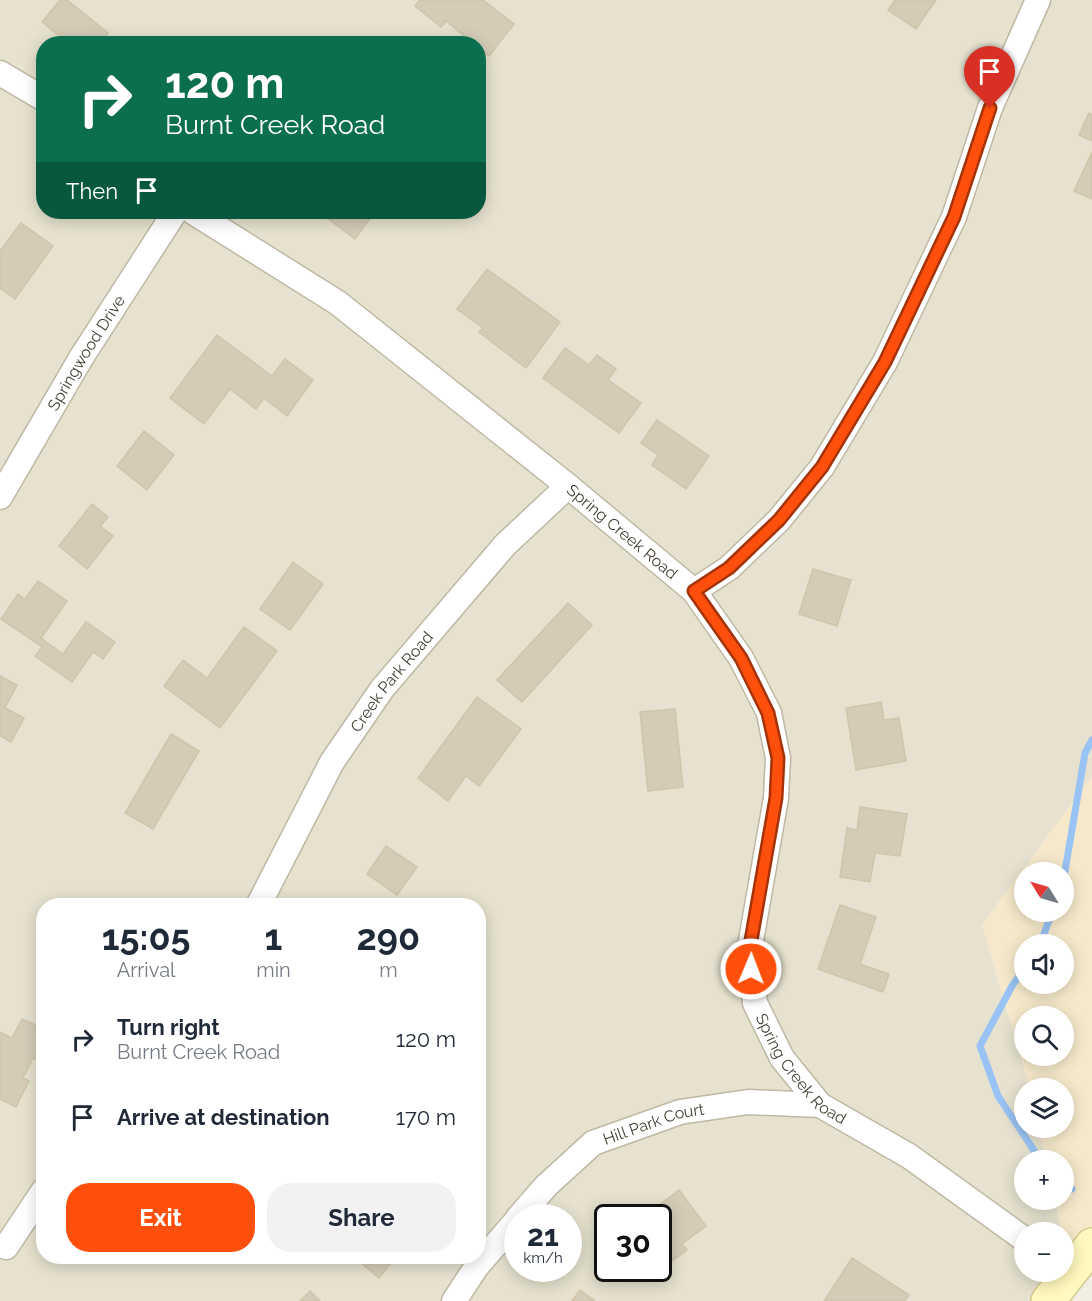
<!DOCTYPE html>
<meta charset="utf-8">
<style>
body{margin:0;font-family:Raleway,sans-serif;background:#f2f2f3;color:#1f2937;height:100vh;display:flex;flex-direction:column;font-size:22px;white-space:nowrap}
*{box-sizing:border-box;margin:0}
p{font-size:20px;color:#747a83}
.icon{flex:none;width:33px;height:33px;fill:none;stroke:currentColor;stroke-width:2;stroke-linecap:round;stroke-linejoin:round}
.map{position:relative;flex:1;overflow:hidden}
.sheet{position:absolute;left:36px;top:898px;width:450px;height:366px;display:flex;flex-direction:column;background:#fff;border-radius:24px;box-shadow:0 3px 15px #0003}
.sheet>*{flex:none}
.guide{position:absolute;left:36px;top:36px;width:450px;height:183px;border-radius:24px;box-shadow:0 3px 15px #0003;background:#0b6e4f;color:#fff;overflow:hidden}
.needle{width:39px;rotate:307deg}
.fabs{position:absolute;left:1014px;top:862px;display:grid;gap:12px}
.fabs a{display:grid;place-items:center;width:60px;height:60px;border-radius:50%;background:#fff;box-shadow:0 3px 15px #0003;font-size:30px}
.speed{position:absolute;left:504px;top:1204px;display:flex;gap:12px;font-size:30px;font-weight:700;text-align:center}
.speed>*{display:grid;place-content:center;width:78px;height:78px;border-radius:50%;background:#fff;box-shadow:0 3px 15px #0003;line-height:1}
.speed small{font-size:15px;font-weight:400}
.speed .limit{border:3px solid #111;border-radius:9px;background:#fff;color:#111}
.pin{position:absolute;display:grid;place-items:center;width:51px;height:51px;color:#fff;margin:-62px -26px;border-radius:50% 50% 50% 0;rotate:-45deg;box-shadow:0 0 6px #0007}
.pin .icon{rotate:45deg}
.me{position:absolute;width:66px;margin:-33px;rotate:1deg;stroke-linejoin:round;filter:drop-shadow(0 0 4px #0008)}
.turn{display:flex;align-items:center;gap:21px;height:126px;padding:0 30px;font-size:27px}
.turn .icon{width:78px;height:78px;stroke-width:2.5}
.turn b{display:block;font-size:42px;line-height:51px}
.then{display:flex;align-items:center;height:57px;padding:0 30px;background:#0003;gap:12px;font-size:22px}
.eta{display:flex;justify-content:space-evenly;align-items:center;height:102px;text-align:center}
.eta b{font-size:36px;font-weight:700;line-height:42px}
.button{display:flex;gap:12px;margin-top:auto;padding:12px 30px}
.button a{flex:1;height:69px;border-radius:24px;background:#ff4f0c;color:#fff;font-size:24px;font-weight:700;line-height:69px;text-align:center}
.button a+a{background:#f2f2f3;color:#1f2937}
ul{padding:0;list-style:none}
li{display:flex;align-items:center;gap:18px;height:78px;padding:0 30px}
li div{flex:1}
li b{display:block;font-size:22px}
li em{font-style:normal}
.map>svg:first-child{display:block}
.residential{fill:#e6e2cf;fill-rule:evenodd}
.commercial{fill:#f6e9cb;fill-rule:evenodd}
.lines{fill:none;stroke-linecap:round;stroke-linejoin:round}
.stream{stroke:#99c3f4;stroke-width:7}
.building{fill:#d4ccb7;stroke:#cfc5aa;stroke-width:1.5}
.minor-casing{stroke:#beb8a4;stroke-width:27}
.secondary-casing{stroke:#d4cb8e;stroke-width:36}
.minor{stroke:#fff;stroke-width:24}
.secondary{stroke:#fff8bf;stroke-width:33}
.route-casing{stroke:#a63308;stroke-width:15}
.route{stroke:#ff4f0c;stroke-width:10}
.labels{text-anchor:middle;stroke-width:5;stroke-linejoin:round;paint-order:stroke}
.street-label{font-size:16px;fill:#443f32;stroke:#fff}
</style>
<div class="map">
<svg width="1092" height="1301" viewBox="0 0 1092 1301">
<rect width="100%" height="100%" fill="#f2efe2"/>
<path class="residential" d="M0,0H1092V776L982,925L1030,1089H1024V1128H1039L1046,1161H1024V1200H1055L1062,1233H1024V1272H1064V1239L1071,1272L1047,1301H0ZM44,44H478V212H44ZM44,906H478V1257H44ZM518,1218H568V1269H518ZM608,1218H658V1269H608Z"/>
<path class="commercial" d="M1092,776V1244L1071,1272L1055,1200H1064V1161H1046L1039,1128H1064V1089H1030L982,925ZM1024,873H1064V912H1024ZM1024,945H1064V984H1024ZM1024,1017H1064V1056H1024Z"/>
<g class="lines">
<g class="stream">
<polyline points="1064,877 1085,753 1092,740"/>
<polyline points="1040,945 1052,912"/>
<polyline points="1024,969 1012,986 980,1046 998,1096 1041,1161"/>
<polyline points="1064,1181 1072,1189"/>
</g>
</g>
<g class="building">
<polygon points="60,0 67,0 108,33 100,44 69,44 42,22"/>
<polygon points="420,0 483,0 514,24 489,56 478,47 478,44 474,44 446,21 441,27 415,6"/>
<polygon points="895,0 936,0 916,29 888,10"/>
<polygon points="1089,113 1092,115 1092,141 1079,135"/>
<polygon points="1092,152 1092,199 1074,191"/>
<polygon points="319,212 375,212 355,239"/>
<polygon points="21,223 53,246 15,299 0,288 0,251"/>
<polygon points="487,269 560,322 526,368 479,332 483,328 457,309"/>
<polygon points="217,335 272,376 285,359 313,380 287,416 264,398 256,409 230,389 204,424 170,398"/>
<polygon points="565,348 589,365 597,355 616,369 608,380 641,403 619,433 543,378"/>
<polygon points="657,420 709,456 686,489 652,465 658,455 641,443"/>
<polygon points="144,431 174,455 147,490 117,466"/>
<polygon points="92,504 108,517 100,526 113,536 87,569 59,546"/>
<polygon points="293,562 323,584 290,630 260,609"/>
<polygon points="813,569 851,580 837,626 799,614"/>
<polygon points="38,581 67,601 41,638 63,654 86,622 115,642 103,659 93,652 72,682 35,656 42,647 1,619 18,594 25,599"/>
<polygon points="568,603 592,625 522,702 497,680"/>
<polygon points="244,627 277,651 220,728 164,686 183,660 207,678"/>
<polygon points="0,676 17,685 5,708 24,718 11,742 0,736"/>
<polygon points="477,697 521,729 479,786 466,776 448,801 418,778"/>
<polygon points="881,702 884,720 899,718 906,761 856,770 846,708"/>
<polygon points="675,709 683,787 648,791 640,712"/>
<polygon points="171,734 199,751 153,829 125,813"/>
<polygon points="860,807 907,814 900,856 875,853 870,882 840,877 847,828 857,830"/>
<polygon points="386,846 417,867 397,895 367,874"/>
<polygon points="840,905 876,917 860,964 889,974 883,992 818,969"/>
<polygon points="22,1019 44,1029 44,1051 39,1060 33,1058 23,1078 29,1081 16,1107 0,1099 0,1032 12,1038"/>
<polygon points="679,1190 706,1226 682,1244 687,1250 665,1266 658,1257 658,1218 642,1218"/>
<polygon points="354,1257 396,1257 379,1278"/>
<polygon points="852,1258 909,1295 905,1301 824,1301"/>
<polygon points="580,1290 595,1301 572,1301"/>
<polygon points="310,1291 320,1301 300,1301"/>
</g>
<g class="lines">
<defs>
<g id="minor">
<polyline points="0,73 44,99"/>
<path id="s1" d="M193,212L338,303L568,486L694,591L741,658L769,713L778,758L776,798L749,952L755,1003L782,1058L820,1105L909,1156L1024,1239"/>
<path id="s2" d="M0,497L81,358L175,212"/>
<polyline points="694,591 729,568 779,520 822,467 885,362 954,217 990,108 1038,0"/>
<path id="s3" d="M258,906L332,762L382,689L505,545L568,486"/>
<path id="s4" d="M518,1218L546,1186L593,1143L680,1112L748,1102L820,1105"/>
<polyline points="6,1247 44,1190"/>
<polyline points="454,1301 477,1266 518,1219"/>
</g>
<polyline id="secondary" points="1048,1301 1092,1245"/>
</defs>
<use href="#minor" class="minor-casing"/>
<use href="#secondary" class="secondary-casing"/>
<use href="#minor" class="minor"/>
<use href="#secondary" class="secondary"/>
</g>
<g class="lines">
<defs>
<polyline id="route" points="751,969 749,952 776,798 778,758 768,713 741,658 694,591 729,568 779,520 822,467 885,362 954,217 990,108"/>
</defs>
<use href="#route" class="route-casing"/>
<use href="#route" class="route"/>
</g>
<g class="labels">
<g class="street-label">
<text dy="6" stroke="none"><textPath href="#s2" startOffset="168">Springwood Drive</textPath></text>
<text dy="6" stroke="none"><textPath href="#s1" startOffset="536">Spring Creek Road</textPath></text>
<text dy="6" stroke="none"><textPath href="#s3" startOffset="262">Creek Park Road</textPath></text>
<text dy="6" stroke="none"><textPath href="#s1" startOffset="1148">Spring Creek Road</textPath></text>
<text dy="6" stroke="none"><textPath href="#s4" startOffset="170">Hill Park Court</textPath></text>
</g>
</g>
</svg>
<div class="fabs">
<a><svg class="needle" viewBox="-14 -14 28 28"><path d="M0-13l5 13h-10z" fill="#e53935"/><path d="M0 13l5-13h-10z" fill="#747a83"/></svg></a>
<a><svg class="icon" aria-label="sound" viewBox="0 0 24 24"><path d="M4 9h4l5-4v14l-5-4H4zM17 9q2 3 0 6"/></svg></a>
<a><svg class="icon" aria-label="search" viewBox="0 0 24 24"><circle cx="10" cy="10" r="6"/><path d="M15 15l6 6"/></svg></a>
<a><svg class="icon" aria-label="layers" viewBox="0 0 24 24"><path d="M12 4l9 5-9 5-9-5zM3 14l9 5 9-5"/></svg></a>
<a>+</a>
<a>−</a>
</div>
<div class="speed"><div>21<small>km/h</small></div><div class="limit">30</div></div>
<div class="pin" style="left:990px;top:108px;background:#d93025"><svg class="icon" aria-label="arrive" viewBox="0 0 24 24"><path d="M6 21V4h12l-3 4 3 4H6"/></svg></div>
<svg class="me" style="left:751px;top:969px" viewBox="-20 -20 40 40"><circle r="17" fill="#ff4f0c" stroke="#fff" stroke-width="3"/><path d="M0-11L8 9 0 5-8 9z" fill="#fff"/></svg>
<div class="guide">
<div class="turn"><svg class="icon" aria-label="right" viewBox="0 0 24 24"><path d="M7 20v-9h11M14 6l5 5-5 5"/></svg><div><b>120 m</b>Burnt Creek Road</div></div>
<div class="then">Then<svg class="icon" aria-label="arrive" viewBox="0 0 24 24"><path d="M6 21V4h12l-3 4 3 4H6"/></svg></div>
</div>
<section class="sheet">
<div class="eta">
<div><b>15:05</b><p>Arrival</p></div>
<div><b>1</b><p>min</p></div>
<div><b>290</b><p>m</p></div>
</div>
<ul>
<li><svg class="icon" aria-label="right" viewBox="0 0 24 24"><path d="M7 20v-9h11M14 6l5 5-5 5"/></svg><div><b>Turn right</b><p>Burnt Creek Road</p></div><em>120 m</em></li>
<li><svg class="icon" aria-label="arrive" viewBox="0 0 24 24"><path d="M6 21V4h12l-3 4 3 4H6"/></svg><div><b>Arrive at destination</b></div><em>170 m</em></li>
</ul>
<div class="button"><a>Exit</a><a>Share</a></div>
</section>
</div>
